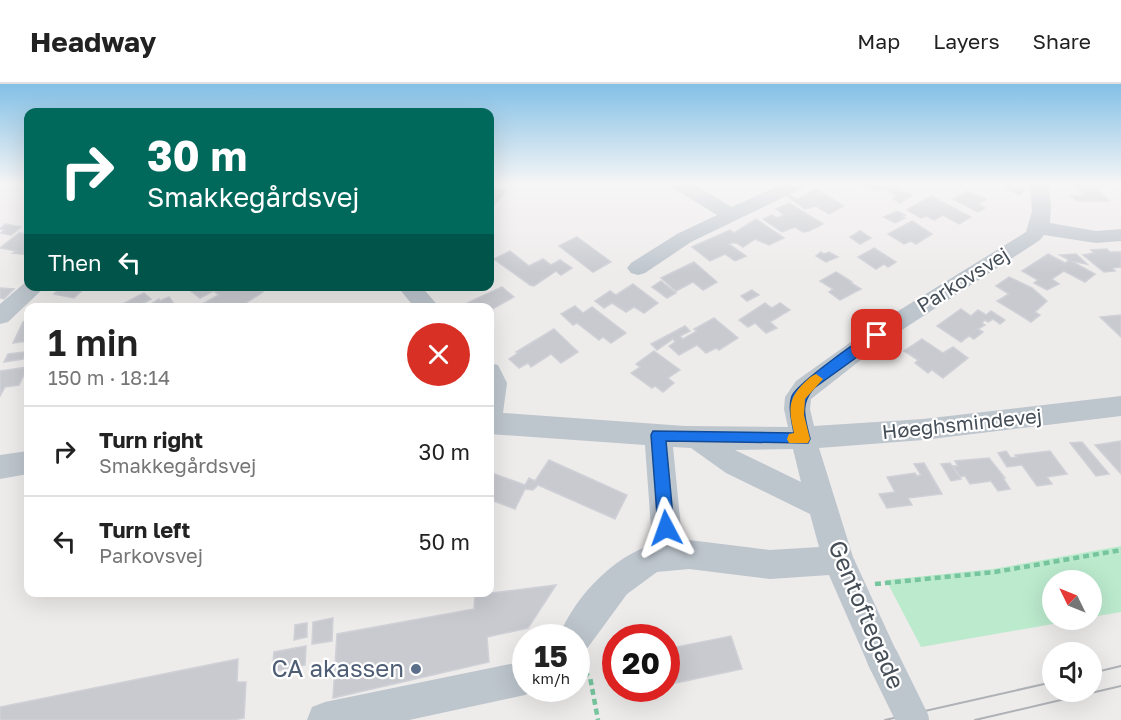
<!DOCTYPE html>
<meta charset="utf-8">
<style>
body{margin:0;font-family:"Golos Text",sans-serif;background:#f6f6f6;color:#222;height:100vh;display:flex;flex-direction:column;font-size:22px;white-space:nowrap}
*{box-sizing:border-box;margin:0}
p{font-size:20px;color:#767676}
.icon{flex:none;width:33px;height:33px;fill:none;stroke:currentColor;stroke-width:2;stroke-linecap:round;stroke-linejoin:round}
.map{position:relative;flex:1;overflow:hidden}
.panel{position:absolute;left:24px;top:219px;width:470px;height:294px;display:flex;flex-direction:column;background:#fff;border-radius:12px;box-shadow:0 6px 24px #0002}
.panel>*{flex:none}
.banner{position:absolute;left:24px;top:24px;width:470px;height:183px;border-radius:12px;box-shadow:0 6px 24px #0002;background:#00695c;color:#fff;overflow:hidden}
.needle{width:39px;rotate:313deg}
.controls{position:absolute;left:1042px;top:486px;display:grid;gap:12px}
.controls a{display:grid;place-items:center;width:60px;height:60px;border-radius:50%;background:#fff;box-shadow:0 6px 24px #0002;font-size:30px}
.speed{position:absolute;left:512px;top:540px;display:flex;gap:12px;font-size:30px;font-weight:700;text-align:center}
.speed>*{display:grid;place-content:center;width:78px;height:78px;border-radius:50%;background:#fff;box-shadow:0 6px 24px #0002;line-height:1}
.speed small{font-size:15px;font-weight:400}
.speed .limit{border:9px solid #d22;background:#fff;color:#111}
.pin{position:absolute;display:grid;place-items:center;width:51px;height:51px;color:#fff;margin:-26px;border-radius:12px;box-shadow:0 3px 9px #0006}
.me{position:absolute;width:66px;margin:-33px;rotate:356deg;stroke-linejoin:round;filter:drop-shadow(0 0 4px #0008)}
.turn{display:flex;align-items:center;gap:21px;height:126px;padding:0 24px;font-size:27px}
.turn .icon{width:78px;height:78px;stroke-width:2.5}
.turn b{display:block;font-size:42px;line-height:51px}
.then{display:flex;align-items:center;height:57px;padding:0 24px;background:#0003;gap:12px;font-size:22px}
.round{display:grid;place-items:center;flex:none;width:63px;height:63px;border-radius:32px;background:#f6f6f6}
.summary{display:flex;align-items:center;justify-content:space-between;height:102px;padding:0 24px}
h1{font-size:36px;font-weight:600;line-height:45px}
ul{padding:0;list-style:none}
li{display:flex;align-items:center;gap:18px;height:90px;padding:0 24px;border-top:2px solid #e0e0e0}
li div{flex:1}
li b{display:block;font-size:22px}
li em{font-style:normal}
header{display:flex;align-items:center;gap:36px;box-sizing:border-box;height:84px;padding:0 30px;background:#fff;border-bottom:2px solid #e0e0e0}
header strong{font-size:28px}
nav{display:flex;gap:33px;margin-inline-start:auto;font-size:21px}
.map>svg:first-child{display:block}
.green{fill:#bbeacd}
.building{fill:#c8cad0;stroke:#cfd1d7;stroke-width:1.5}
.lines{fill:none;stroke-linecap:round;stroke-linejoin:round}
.path{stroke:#76c59e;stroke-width:4.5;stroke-dasharray:6 4;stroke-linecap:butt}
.minor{fill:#bdc5cd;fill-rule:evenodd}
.tram{stroke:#aeb1b5;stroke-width:2}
.minor-bridge{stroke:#bdc5cd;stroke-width:32}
.route{fill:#1a73e8;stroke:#114b97;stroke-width:1.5}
.slow{fill:#f59e0b}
.service-dot{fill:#5c6f8a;stroke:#fff;stroke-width:2}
.labels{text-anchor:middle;stroke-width:4.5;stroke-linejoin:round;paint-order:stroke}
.street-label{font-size:20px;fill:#454e57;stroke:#fff}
.near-street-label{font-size:24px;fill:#454e57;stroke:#fff}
.near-service-label{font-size:24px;fill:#4e5e75;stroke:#fff;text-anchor:end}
</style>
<header>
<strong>Headway</strong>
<nav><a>Map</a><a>Layers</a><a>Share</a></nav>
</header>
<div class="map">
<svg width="1121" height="636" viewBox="0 0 1121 636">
<rect width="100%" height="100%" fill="#eeebeb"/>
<polygon class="green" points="1121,462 1121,528 1092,533 1092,496 1053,496 1053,536 1076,536 921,563 886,496 993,485"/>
<g class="building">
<polygon points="861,100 890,100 912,111 900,119 893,115 898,112 882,104 876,107"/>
<polygon points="1010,100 1025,106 1020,111 1005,104"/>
<polygon points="1073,100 1110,100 1096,104 1109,117 1077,117 1071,112 1085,111"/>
<polygon points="489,102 506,107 489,127"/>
<polygon points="816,105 844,122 829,130 816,122 805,125 787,112 790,111 797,115"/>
<polygon points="967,107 986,115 978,120 985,124 978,128 953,115"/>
<polygon points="931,112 971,133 959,140 943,131 934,136 926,132 921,134 907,126"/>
<polygon points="789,119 823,140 809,147 803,148 795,143 782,148 763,135 772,131 777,134 784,131 776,125"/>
<polygon points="897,127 905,131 902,132 905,134 895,139 884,133"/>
<polygon points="756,135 784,154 769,161 755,155 743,163 737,159 731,159 729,160 746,172 735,177 725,170 710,177 692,163 730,146 734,149"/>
<polygon points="912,137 932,150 916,160 911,157 904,160 888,150"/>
<polygon points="5,140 21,143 11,151 1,149 5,146 0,145"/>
<polygon points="860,147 871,154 860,160 850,153"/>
<polygon points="19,149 28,150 28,171 13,169 17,167 0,164"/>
<polygon points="577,153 611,178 593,188 559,162"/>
<polygon points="874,164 896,178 888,183 884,180 876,185 858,173"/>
<polygon points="1107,165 1110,168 1121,168 1121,183 1112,184 1115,187 1104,188 1083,171 1094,169 1091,166"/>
<polygon points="510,167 529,182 543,175 551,181 560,176 572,184 561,191 556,187 534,202 530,201 494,175"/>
<polygon points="821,168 824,170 829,168 838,173 826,178 816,172"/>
<polygon points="1048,170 1065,179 1069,176 1060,171 1076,170 1087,180 1071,177 1095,190 1085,198 1064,187 1052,195 1059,200 1047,206 1034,199 1038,196 1022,187"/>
<polygon points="694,178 717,198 703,206 693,198 676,207 661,194"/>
<polygon points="836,188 852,198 851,199 861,205 840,216 829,208 833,205 820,197"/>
<polygon points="1009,193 1032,204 1047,217 1035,228 1040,231 1031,238 997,217 1009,210 996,202"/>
<polygon points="661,197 676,209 667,214 652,203"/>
<polygon points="633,200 658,219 644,229 634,223 626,228 612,219 604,224 595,217 610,207 616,211"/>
<polygon points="62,202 87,202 74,214 54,210"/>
<polygon points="191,202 212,202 215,206 200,214 188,205"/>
<polygon points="226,202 256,202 263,208 238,224 209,224 204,219 219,211 215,208"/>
<polygon points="502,203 514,213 489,227 489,224 466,224 463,221"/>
<polygon points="0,204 14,205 4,215 0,214"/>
<polygon points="752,206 759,211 747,217 741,212"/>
<polygon points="144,209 151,215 135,224 124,224 121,221"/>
<polygon points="169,213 177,224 145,224 159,215 160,217"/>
<polygon points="765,219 772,224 780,219 790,226 770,238 777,244 766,249 755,239 748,243 739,236"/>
<polygon points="575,222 583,229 592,223 626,249 611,259 603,253 599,256 577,239 573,241 561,230"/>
<polygon points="961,225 971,232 978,226 986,231 991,227 1005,236 1000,240 993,235 988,238 985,236 982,239 985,241 978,245 983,248 974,255 969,252 961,258 937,242"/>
<polygon points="1121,231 1121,253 1100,233"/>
<polygon points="714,234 738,254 719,266 716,264 706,269 697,261 679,271 669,262 675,258 673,255 657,266 651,260 685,242 690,247 680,252 683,255 697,247 694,245"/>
<polygon points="28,237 28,257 13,259 23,238"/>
<polygon points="554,245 578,268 561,279 551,270 531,283 528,279 519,284 509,275 518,269 516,268"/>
<polygon points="922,255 943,269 953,263 968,274 943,294 932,286 928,289 915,279 918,276 904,267"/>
<polygon points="654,267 680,286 668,294 674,299 663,308 655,302 652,304 631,289 640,283 636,280"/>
<polygon points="26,268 23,275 4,278 8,270"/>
<polygon points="28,283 19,301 5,303 0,312 0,287"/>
<polygon points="1121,357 1121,390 1095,361"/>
<polygon points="1082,358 1109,390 1096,392 1070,359"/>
<polygon points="1006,367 1011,374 1017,373 1015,371 1050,367 1067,390 1047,393 1052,400 1037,402 1022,381 1007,383 998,369"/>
<polygon points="989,374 1005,394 1003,394 1010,405 998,407 991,397 970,400 965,392 960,393 953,382 958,382 955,377"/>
<polygon points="549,376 627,411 615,435 538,401 533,406 525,405 515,425 491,416 489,420 489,388 525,401 529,394 535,397"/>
<polygon points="924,379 942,410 908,414 912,421 887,424 879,410 895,408 887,393 915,389 917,392 921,391 914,380"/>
<polygon points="950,379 961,395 951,397 941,380"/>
<polygon points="556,501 528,544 487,553 489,578 333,614 337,550 474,525 475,511"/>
<polygon points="333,534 332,557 312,560 313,538"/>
<polygon points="307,539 307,553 294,556 295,541"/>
<polygon points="731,552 742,585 666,601 666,565"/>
<polygon points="306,562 305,581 272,588 274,568"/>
<polygon points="238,575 237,598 246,598 244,634 233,636 0,636 0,623"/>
</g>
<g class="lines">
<g class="path">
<polyline points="875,500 995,488 1121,466"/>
<polyline points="576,582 590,593 598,636"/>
</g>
<g class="minor">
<polygon points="671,100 693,100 732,123 782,100 805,100 803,104 691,158 645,189 638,191 631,189 627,184 631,179 677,150 717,131 673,104"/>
<path d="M1030,100H1048L1051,121L1050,139L1096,147L1121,145V157L1096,159L1044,151L1040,156L885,257L811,315L810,325L814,342L923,335L1121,312V332L923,356L819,364L853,473L900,575L895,587L883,592L871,587L829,491L770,495L689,485L657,488L627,510L586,566L576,570V554H558C576,510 618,466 666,457L656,454L651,444L645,361L489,350V279L498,281L507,299L503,329L685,342L788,343L784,325L785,313L796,297L869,245L1026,148L1032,127ZM673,363L691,364L726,389L810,430L819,463L770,466L689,456L667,457L676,454L681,444ZM793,365L801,398L735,366Z"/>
<polygon points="27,197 28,202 46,202 8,238 0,240 0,220"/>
<polygon points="397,202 421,202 440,224 415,224"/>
<polygon points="28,367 28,390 0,395 0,371"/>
<polygon points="525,577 525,604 538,604 525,611 409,636 307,636 312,623 325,618"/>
</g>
<g class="tram">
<polyline points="1092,589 1121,582"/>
<polyline points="885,636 1053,598"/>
<polyline points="975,636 1121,602"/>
</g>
<polyline class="minor-bridge" points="883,575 913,636"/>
</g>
<linearGradient id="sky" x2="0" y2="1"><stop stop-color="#83c0e6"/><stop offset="0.53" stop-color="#f7f6f6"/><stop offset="1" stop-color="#f7f6f6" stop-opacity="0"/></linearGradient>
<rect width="1121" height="189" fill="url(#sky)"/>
<path class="route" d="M877,247L883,251L882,255L814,304C799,321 805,334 810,355L808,359L666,357L674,444L671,449L666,452L660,449L658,444L651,351L653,347L794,349C792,337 788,323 792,312C797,300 864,251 877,247Z"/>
<path class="slow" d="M816,290L823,295L805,315L804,331L810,355L808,359H789L787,355L789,350L794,349C789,326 787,316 804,299C808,295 811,292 816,290Z"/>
<circle class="service-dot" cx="416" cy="585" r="6"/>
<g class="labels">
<g class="street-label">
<text transform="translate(963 196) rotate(-32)" y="7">Parkovsvej</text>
<text transform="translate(962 340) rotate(-6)" y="7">Høeghsmindevej</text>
</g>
<g class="near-street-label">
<text transform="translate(866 531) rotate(67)" y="8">Gentoftegade</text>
</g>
<g class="near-service-label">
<text x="404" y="593">CA akassen</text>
</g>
</g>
</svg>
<div class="controls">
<a><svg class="needle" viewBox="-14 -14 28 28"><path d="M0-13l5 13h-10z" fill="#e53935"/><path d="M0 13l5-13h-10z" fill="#767676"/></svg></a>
<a><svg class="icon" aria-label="sound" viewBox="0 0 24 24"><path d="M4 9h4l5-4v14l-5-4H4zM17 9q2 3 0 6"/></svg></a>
</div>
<div class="speed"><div>15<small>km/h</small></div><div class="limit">20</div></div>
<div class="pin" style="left:877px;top:251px;background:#d93025"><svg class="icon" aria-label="arrive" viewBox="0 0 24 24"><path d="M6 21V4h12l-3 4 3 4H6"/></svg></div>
<svg class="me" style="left:666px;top:444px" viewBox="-20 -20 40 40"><path d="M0-17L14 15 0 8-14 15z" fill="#1a73e8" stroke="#fff" stroke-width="4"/></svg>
<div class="banner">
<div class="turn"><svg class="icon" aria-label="right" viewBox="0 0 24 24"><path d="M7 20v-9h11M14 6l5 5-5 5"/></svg><div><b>30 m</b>Smakkegårdsvej</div></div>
<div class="then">Then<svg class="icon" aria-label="left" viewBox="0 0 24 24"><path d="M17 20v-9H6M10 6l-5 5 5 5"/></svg></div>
</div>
<section class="panel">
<div class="summary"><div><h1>1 min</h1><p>150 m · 18:14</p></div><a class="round" style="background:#d93025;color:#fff"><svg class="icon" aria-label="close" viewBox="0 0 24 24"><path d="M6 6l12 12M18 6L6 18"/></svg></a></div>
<ul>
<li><svg class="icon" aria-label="right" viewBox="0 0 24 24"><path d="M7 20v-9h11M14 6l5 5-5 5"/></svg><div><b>Turn right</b><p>Smakkegårdsvej</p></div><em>30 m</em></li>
<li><svg class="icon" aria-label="left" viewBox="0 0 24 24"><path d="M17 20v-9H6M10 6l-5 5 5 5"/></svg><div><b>Turn left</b><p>Parkovsvej</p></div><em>50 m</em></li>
</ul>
</section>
</div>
